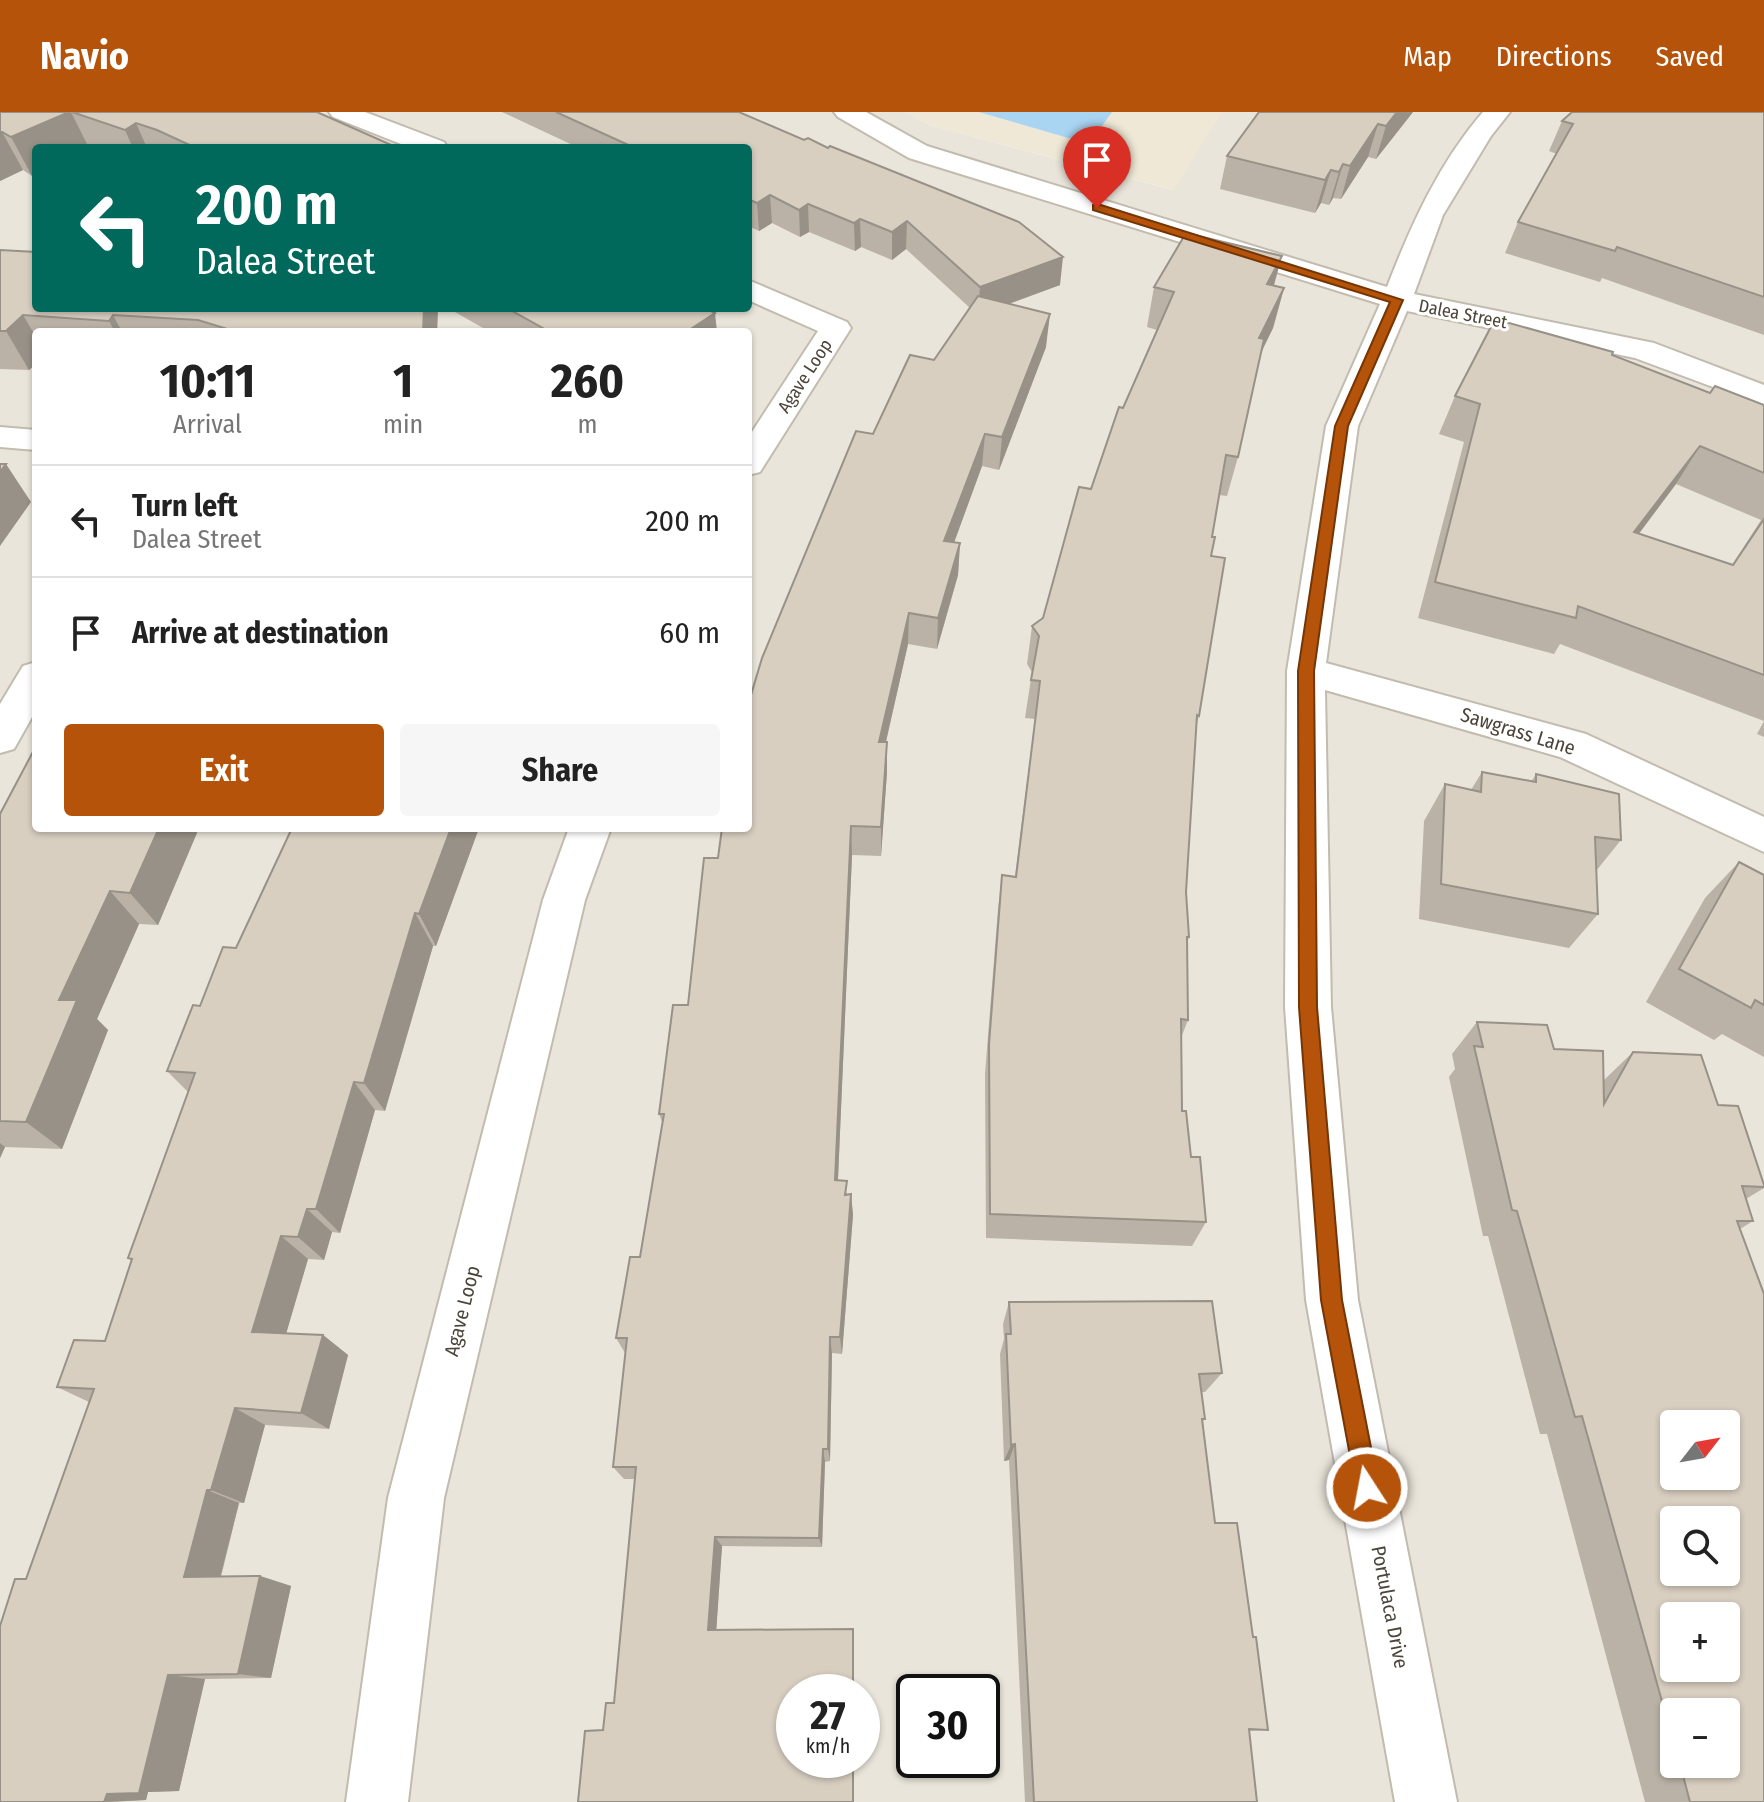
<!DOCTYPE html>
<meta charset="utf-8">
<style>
body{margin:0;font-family:"Fira Sans Condensed",sans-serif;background:#f6f6f6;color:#222;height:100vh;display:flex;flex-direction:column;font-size:30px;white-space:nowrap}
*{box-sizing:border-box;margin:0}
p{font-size:26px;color:#767676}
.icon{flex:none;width:44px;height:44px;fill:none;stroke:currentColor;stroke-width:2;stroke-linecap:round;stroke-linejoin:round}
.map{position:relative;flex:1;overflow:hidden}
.side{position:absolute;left:32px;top:216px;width:720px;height:504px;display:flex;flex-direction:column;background:#fff;border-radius:8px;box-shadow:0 2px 6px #0004}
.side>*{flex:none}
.hud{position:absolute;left:32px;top:32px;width:720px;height:168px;border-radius:8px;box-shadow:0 2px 6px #0004;background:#00695c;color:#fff;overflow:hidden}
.needle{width:52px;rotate:59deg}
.buttons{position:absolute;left:1660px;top:1298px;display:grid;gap:16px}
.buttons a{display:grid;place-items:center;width:80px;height:80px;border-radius:8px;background:#fff;box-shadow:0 2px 6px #0004;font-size:40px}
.speed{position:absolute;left:776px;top:1562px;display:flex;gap:16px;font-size:40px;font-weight:700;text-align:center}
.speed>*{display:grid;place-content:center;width:104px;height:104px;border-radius:50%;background:#fff;box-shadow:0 2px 6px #0004;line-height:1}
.speed small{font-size:20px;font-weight:400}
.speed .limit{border:4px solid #111;border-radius:12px;background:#fff;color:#111}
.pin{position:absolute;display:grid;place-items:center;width:68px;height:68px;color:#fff;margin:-82px -34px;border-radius:50% 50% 50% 0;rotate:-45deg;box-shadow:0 0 8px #0007}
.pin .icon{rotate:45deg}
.me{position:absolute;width:88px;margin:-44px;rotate:349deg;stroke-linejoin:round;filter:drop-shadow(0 0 6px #0008)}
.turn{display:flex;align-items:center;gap:28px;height:168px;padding:0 32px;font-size:36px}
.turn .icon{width:104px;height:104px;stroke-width:2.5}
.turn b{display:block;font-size:56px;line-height:68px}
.eta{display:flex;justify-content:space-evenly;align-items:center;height:136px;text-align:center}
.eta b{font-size:48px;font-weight:700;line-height:56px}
.primary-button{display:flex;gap:16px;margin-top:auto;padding:16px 32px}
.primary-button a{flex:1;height:92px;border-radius:8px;background:#b45309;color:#fff;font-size:32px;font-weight:700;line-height:92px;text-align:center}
.primary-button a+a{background:#f6f6f6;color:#222}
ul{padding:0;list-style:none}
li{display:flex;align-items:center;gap:24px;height:112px;padding:0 32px;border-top:2px solid #e0e0e0}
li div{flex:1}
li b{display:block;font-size:30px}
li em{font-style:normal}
header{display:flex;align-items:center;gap:48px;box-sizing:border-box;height:112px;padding:0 40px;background:#b45309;color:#fff}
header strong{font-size:38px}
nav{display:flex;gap:44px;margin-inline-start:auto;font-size:28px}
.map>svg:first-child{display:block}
.residential{fill:#eae5da;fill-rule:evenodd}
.education{fill:#efe8d6}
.water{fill:#a9d4f2}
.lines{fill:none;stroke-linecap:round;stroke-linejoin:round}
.street-casing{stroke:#c2bbae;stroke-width:4}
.street{fill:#fff;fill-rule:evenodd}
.wall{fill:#bab2a6;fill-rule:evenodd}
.shaded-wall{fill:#979187}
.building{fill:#d8cfc1;stroke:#979187;stroke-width:2;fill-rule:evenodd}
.route{fill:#b45309;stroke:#753606;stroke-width:2}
.labels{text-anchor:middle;stroke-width:6;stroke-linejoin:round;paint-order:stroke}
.far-street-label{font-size:18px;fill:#4b4439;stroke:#fff}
.street-label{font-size:20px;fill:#4b4439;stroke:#fff}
</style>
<header>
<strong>Navio</strong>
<nav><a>Map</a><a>Directions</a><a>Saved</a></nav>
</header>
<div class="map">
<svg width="1764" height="1690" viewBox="0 0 1764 1690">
<rect width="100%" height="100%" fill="#f6f3ec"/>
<path class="residential" d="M0,0H906L929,13L1173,78L1221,0H1764V1690H0ZM36,36H748V196H36ZM36,220H748V716H36ZM1674,1312H1726V1364H1674ZM1674,1408H1726V1460H1674ZM1674,1504H1726V1556H1674ZM794,1580H862V1648H794ZM914,1580H982V1648H914ZM1674,1600H1726V1652H1674Z"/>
<polygon class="education" points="906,0 1221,0 1174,78 929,13"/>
<polygon class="water" points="979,0 1112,0 1089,32"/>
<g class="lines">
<defs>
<g id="street">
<polygon points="329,0 365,0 444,30 448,36 411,36 333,5"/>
<path d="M834,0H866L927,34L1387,175C1411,113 1439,51 1483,0H1510L1491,24L1443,103L1414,182L1654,231L1764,273V294L1635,246L1407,199L1358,314L1326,551L1586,622L1764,705V740L1560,645L1325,578L1331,895L1358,1188L1457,1690H1395L1306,1188L1285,895L1287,559L1326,314L1380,192L909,46L838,5Z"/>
<polygon points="748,168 847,210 851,216 760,360 748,363 748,326 818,219 748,188"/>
<polygon points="0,315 36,318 36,338 0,335"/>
<polygon points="36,550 36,598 14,637 0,641 0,592 23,554"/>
<polygon points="569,716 611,716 585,788 444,1386 408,1690 346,1690 388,1386 543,788"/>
</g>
</defs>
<use href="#street" class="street-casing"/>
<use href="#street" class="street"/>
</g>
<g class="wall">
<polygon points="0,0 317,0 398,36 36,36 32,64 23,58 0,69"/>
<polygon points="502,0 739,0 1060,173 1009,192 1046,235 999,358 982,354 954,430 960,431 958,463 937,537 908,532 886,630 887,660 881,744 852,743 838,1068 848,1083 851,1082 853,1103 842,1242 832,1241 830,1349 825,1350 822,1435 722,1434 716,1518 853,1517 854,1523 794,1648 854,1648 854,1690 578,1690 614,1591 635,1367 624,1367 613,1355 625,1241 616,1226 640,1145 662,1010 659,1002 688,893 718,746 873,322 934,248 970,196 906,137 892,148 861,135 855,139 809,120 800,125 772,111 759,119 748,114 748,36 579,36"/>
<polygon points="1413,0 1376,47 1368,45 1341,87 1333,86 1329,93 1321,91 1315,101 1220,77 1227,44"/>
<polygon points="1764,0 1764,223 1602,166 1600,170 1505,141 1518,110 1557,42 1549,39 1562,9"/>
<polygon points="0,138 36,196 438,196 437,220 36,220 36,252 29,258 0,257"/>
<polygon points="1274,174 1284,176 1273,216 1261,240 1238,345 1227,384 1219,383 1212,425 1199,604 1196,614 1186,780 1189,825 1187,832 1188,908 1181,926 1182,999 1206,1110 1192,1134 986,1126 985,962 998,797 1002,763 1015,764 1035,607 1025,606 1032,560 1027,552 1032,514 1043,506 1091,377 1123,296 1157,218 1147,215 1154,175"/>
<polygon points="448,196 705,196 717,220 490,220"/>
<path d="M1612,243L1710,281L1764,293V625L1757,622L1764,609L1560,532L1554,542L1418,506L1464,330L1439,322L1455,284ZM1676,372L1761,408L1732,453L1639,422Z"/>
<polygon points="1482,660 1531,670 1536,662 1621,728 1596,759 1598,802 1569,836 1419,807 1424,709 1445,672 1471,678"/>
<polygon points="0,702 199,716 158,813 139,812 97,907 108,918 62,1037 5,1035 0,1046"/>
<polygon points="479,716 436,834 433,834 385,999 375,998 340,1121 332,1120 324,1148 308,1147 286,1222 323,1223 348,1243 329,1317 265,1313 244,1391 239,1391 221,1465 260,1464 291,1474 271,1566 205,1567 179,1679 148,1680 146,1688 111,1690 0,1690 26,1467 89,1290 57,1275 105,1229 131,1148 128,1146 188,980 167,959 200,894 236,836"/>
<polygon points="1739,750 1764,763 1764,945 1722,922 1714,928 1646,890 1705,786"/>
<path d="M1477,910L1554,937L1604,968L1633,940L1718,993L1764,1076L1746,1087L1753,1109L1740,1117L1764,1690H1645L1547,1322H1540L1488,1124H1483L1449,965L1455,957L1452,942ZM1674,1600L1726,1652H1674Z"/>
<polygon points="1009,1190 1222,1261 1205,1280 1202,1280 1205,1307 1203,1309 1215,1411 1253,1525 1268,1618 1249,1619 1257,1690 1025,1690 1009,1348 1004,1349 1000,1242 1004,1227 1003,1212"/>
</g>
<g class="shaded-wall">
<polygon points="69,0 71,0 89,36 36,36 36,62 32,64 11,25"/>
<polygon points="1397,0 1413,0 1376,47 1386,14"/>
<polygon points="136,11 147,36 133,36 125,18"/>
<polygon points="1378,12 1368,45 1341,87 1350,54"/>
<polygon points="2,20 23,58 0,69 0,21"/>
<polygon points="1343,52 1333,86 1329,93 1339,60"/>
<polygon points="1331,58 1321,91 1315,101 1325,68"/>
<polygon points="770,83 772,111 759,119 757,91"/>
<polygon points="808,92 809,120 800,125 799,98"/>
<polygon points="860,107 861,135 855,139 854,111"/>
<polygon points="907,109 906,137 892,148 892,120"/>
<polygon points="1282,144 1271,184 1267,172"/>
<polygon points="1063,145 1060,173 978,203 980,175"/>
<polygon points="1284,176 1273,216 1249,266 1259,226"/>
<polygon points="424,196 438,196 437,220 423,220"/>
<polygon points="715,201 717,220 686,220"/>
<polygon points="1050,202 1046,235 999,358 1002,325"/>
<polygon points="23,203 36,225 36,252 29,258 6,219"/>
<polygon points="113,203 122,220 115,220 109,209"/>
<polygon points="985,322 982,354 943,461 944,429"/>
<polygon points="1700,334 1676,372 1612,457 1634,420"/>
<polygon points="6,352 31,390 0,434 0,360"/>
<polygon points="960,431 958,463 937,537 938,506"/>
<polygon points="909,501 908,532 879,660 879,630"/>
<polygon points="887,630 887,660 881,744 881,715"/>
<polygon points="851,714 852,743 837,1089 835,1068"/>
<polygon points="159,716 199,716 158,813 130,781"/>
<polygon points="451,716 479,716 436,834 419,802"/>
<polygon points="110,779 139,812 97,907 108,918 62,1037 26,1010 59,888"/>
<polygon points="415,801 433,834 385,999 364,971"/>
<polygon points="354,970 375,998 340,1121 316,1097"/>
<polygon points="0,1031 5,1035 0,1046"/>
<polygon points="851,1082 853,1103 842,1242 840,1225"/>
<polygon points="307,1097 332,1120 324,1148 298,1125"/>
<polygon points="281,1124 308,1147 281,1239 252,1220"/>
<polygon points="323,1223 348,1243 329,1317 301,1301"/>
<polygon points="830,1225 832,1241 830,1349 828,1337"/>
<polygon points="235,1296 265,1313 244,1391 211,1378"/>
<polygon points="1015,1332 1009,1348 1004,1349 1011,1333"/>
<polygon points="823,1337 825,1350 822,1435 819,1426"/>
<polygon points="207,1378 239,1391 218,1474 184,1465"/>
<polygon points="715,1425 722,1434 716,1523 708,1518"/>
<polygon points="260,1464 291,1474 271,1566 238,1562"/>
<polygon points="853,1517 854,1523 854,1580 853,1580"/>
<polygon points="168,1563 205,1567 179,1679 148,1680 146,1688 104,1690 107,1682"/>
<rect x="853" y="1648" width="1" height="42"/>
</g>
<g class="building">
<polygon points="0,0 69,0 11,25 2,20 0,21"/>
<polygon points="72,0 317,0 398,36 196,36 157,18 136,11 125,18"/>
<polygon points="556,0 739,0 804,28 808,26 828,36 830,34 1019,110 1063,145 980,175 907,109 892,120 860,107 854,111 808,92 799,98 770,83 757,91 748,87 748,36 635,36"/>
<polygon points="1259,0 1397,0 1386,14 1378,12 1350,54 1343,52 1339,60 1331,58 1325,68 1227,44"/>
<polygon points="1572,0 1764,0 1764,185 1617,135 1615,139 1518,110 1573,12 1562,9"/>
<polygon points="1186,121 1282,144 1267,172 1284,176 1259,226 1264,227 1238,345 1226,343 1212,425 1215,425 1211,444 1225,446 1199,604 1197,603 1186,780 1189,825 1187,825 1188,908 1181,907 1182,999 1186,999 1191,1045 1200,1045 1206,1110 990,1102 989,932 1002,763 1016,765 1040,569 1031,568 1039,524 1032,514 1043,506 1079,375 1091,377 1119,295 1123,296 1174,180 1154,175"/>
<polygon points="0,138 36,140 36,196 424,196 423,220 237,220 198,208 113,203 109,209 23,203 6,219 0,219"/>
<polygon points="978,184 1050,202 1002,325 985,322 944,429 960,431 938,506 909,501 879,630 887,630 881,715 851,714 835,1068 847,1069 845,1083 851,1082 840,1225 830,1225 828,1337 823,1337 819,1426 715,1425 708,1518 853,1517 853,1580 794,1580 794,1648 853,1648 853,1690 578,1690 585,1619 603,1618 606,1591 614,1591 636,1355 613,1355 627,1226 616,1226 630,1145 640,1145 664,1002 659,1002 673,893 688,893 704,746 718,746 722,716 748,716 748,593 762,546 856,319 873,322 910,243 934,248"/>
<polygon points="507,196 705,196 715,201 686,220 550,220"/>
<polygon points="1495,207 1613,240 1612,243 1710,281 1715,274 1764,293 1764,361 1700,334 1634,420 1733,453 1764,407 1764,563 1578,494 1576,506 1435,470 1480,292 1455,284"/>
<polygon points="0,352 6,352 0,360"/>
<polygon points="36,634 36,716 159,716 130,781 110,779 59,888 77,888 26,1010 0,1009 0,702"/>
<polygon points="1482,660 1536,670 1536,662 1619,682 1621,728 1595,725 1598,802 1441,772 1445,672 1481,680"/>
<polygon points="292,716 451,716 419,802 415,801 364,971 354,970 316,1097 307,1097 298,1125 281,1124 252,1220 323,1223 301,1301 235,1296 211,1378 207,1378 184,1465 260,1464 238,1562 168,1563 139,1681 107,1682 104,1690 0,1690 0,1514 15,1467 26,1467 94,1277 57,1275 74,1228 105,1229 132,1147 128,1146 195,961 167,959 193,893 200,894 223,835 236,836"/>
<polygon points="1739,750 1764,763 1764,893 1755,888 1751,896 1679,857"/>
<path d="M1477,910L1547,913L1554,937L1603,939L1604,992L1633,940L1701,943L1718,993L1738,994L1764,1073V1075L1742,1074L1753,1109H1737L1764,1182V1690H1690L1680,1652H1726V1600H1674V1632L1582,1304L1575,1305L1517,1099L1512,1098L1474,934L1483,935ZM1674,1312H1726V1364H1674ZM1674,1408H1726V1460H1674ZM1674,1504H1726V1556H1674Z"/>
<polygon points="1212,1189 1222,1261 1199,1262 1205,1307 1202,1307 1215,1411 1237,1411 1253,1525 1256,1525 1268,1618 1249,1617 1257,1690 1034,1690 1015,1332 1011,1333 1006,1222 1011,1222 1009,1190"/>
</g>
<polygon class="route" points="1093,93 1101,93 1403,188 1348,314 1314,559 1317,895 1342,1188 1379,1376 1375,1384 1367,1388 1359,1384 1356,1376 1321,1188 1299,895 1298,559 1335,314 1390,190 1093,98"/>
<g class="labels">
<g class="far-street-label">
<text transform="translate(1463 202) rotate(11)" y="6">Dalea Street</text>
<text transform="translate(805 264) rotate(-57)" y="6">Agave Loop</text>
</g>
<g class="street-label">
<text transform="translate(1518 619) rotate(17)" y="7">Sawgrass Lane</text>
<text transform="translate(462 1199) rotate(-76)" y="7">Agave Loop</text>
<text transform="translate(1390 1495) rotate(79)" y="7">Portulaca Drive</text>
</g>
</g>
</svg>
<div class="buttons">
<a><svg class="needle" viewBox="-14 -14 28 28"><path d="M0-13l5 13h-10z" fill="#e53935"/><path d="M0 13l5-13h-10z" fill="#767676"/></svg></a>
<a><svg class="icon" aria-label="search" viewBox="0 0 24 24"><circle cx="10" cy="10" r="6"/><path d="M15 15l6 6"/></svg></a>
<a>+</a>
<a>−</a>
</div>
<div class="speed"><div>27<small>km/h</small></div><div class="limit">30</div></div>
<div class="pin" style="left:1097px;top:96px;background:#d93025"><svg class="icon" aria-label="arrive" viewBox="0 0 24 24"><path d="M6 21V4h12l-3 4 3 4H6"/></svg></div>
<svg class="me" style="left:1367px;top:1376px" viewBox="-20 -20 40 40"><circle r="17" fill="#b45309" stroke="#fff" stroke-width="3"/><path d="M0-11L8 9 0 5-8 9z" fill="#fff"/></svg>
<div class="hud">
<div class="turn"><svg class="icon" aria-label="left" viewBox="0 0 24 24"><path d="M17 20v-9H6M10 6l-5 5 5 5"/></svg><div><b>200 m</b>Dalea Street</div></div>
</div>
<section class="side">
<div class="eta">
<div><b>10:11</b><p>Arrival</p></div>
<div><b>1</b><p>min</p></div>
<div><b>260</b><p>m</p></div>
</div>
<ul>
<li><svg class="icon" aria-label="left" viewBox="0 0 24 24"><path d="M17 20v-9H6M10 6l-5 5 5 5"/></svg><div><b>Turn left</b><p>Dalea Street</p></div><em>200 m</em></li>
<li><svg class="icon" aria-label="arrive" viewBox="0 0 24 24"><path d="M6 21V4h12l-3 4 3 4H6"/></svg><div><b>Arrive at destination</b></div><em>60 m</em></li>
</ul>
<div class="primary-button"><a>Exit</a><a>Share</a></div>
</section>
</div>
